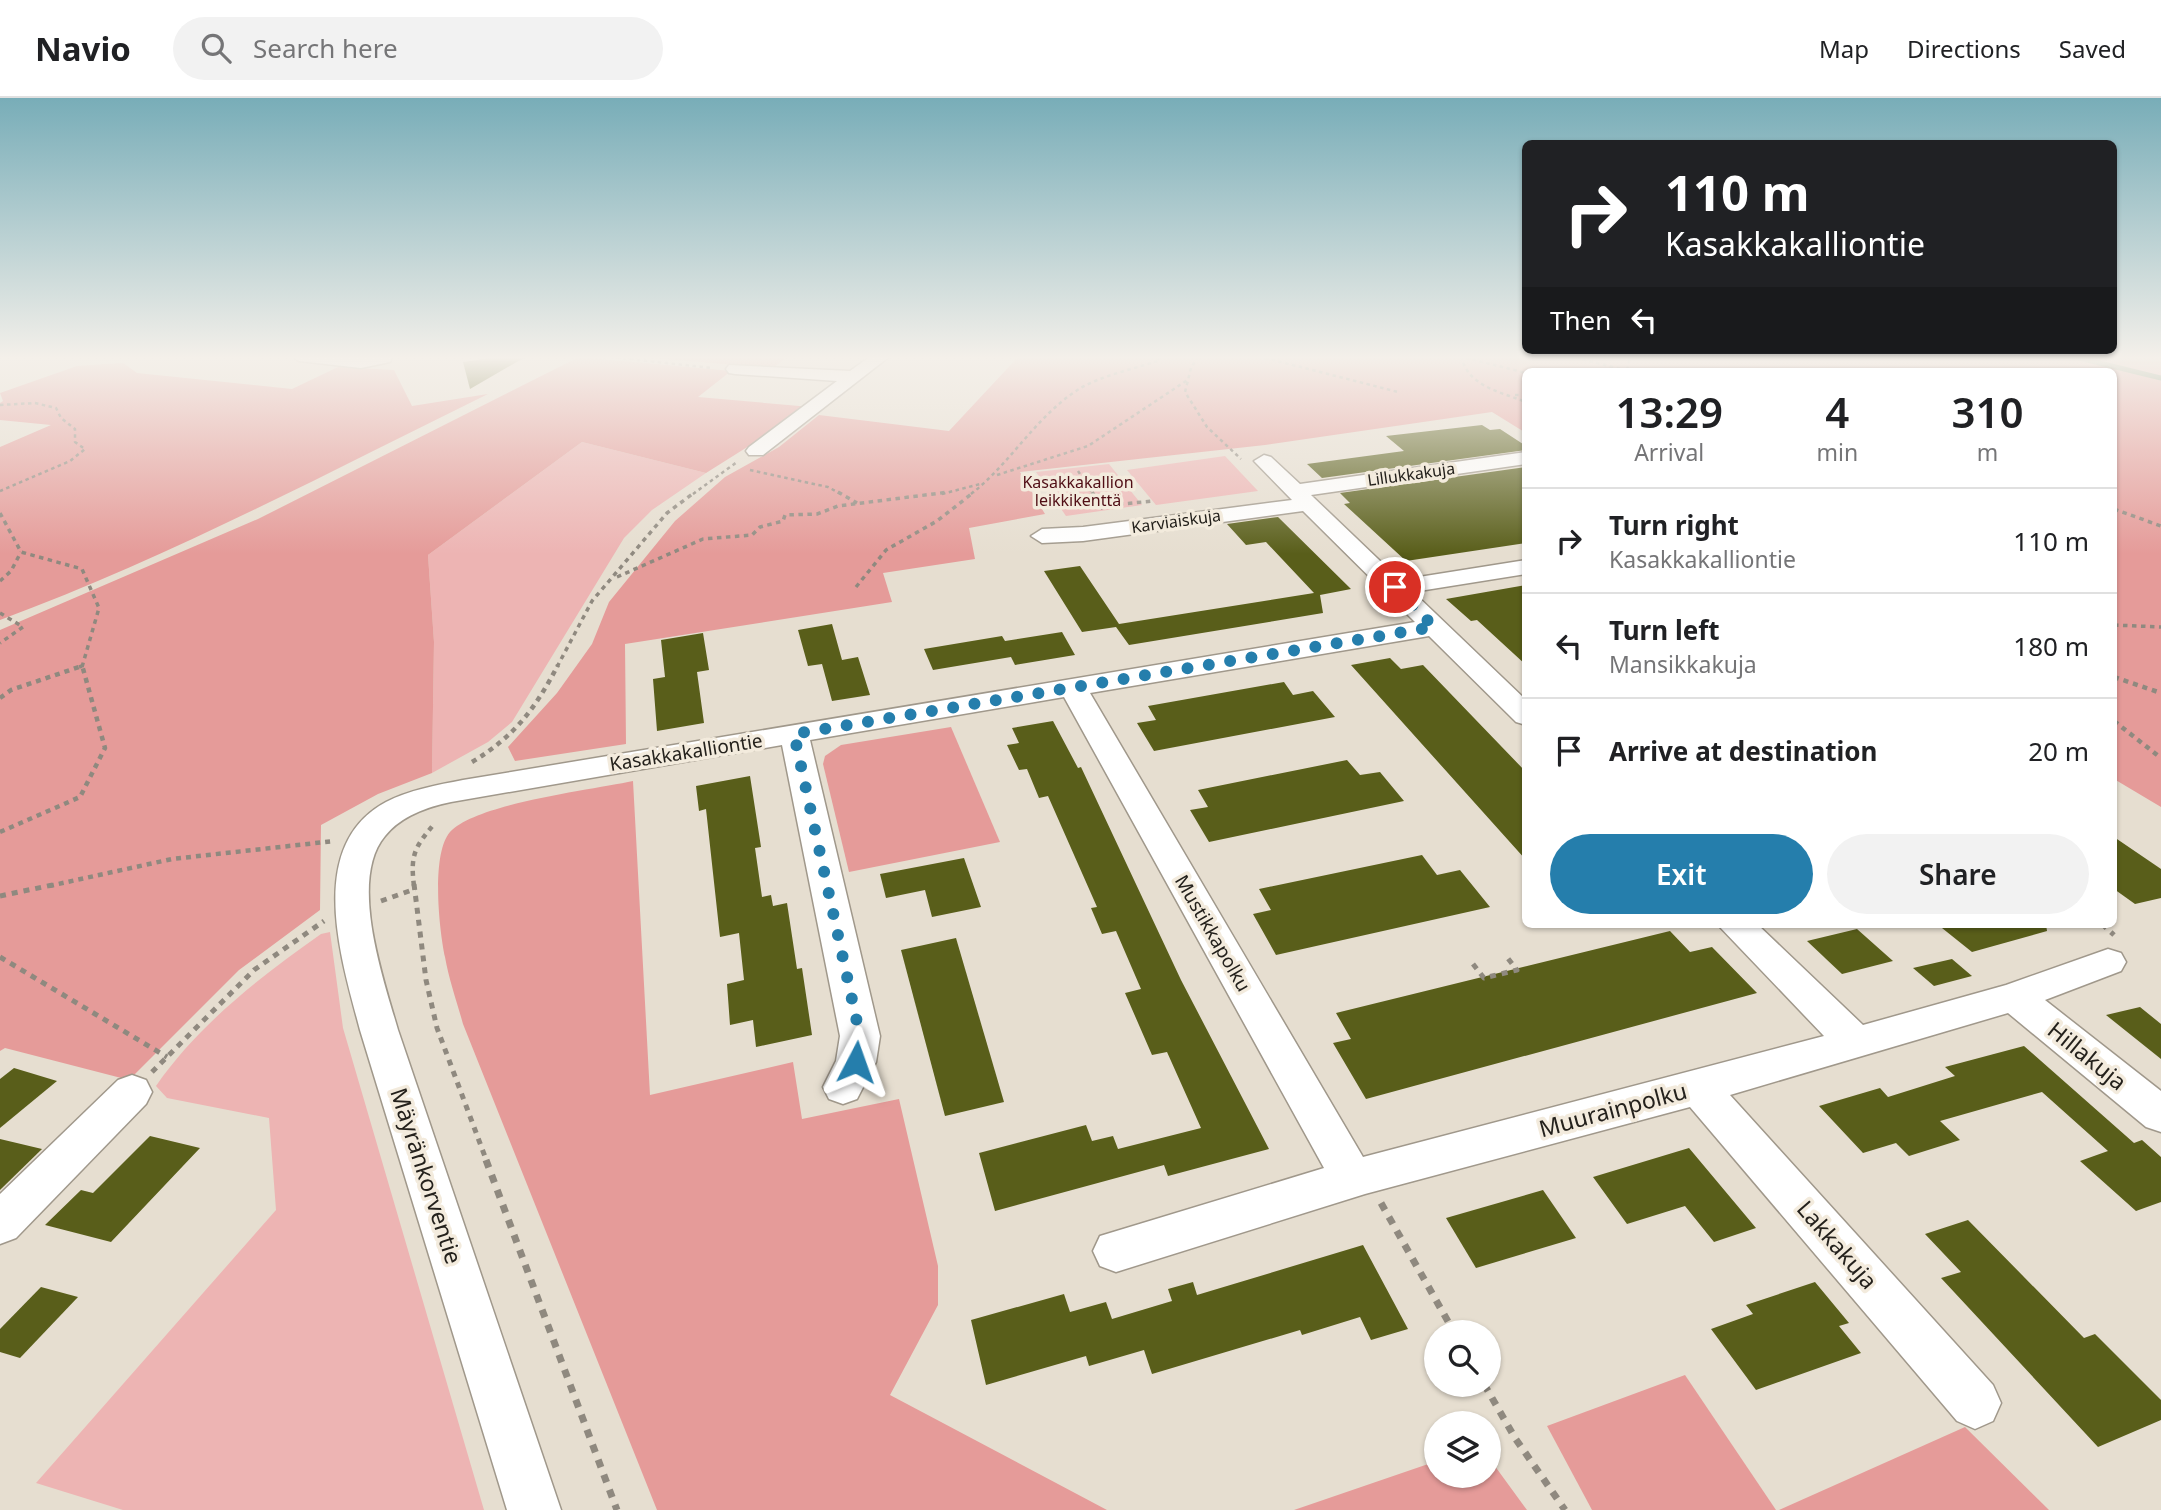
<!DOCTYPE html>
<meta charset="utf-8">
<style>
body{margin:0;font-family:"Noto Sans",sans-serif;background:#f2f2f2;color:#202124;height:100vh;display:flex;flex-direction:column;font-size:26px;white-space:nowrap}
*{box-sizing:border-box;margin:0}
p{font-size:23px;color:#757577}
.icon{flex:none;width:38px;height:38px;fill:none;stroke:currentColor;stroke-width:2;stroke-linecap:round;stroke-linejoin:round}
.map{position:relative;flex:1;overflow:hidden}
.sheet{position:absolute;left:1522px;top:270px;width:595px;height:560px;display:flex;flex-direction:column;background:#fff;border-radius:10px;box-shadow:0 2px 5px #0004}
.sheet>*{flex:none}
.top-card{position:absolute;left:1522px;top:42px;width:595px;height:214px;border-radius:10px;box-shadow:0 2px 5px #0004;background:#202124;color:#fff;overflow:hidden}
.tools{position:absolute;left:1424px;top:1222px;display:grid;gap:14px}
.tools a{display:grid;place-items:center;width:77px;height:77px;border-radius:50%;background:#fff;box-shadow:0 2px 5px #0004;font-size:35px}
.pin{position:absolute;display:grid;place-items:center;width:60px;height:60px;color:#fff;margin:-30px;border:4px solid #fff;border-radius:50%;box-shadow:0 2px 7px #0007}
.me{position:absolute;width:77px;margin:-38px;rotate:4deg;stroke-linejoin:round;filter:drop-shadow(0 0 5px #0008)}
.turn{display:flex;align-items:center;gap:24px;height:147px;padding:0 28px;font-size:32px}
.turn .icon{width:91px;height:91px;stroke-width:2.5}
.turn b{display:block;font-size:49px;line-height:60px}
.then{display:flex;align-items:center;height:66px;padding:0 28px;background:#0003;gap:14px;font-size:26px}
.eta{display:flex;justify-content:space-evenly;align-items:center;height:119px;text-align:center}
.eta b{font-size:42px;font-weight:600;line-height:49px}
.cta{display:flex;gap:14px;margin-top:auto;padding:14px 28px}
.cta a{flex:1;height:80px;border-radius:42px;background:#257eac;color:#fff;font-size:28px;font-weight:600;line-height:80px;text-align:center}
.cta a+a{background:#f2f2f2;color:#202124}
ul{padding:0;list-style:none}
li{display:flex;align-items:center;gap:21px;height:105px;padding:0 28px;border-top:2px solid #e0e0e0}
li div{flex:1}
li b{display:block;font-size:26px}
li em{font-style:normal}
header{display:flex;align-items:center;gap:42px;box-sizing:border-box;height:98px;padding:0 35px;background:#fff;border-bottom:2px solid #e0e0e0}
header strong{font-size:33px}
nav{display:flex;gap:38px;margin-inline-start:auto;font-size:24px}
.search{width:490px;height:63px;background:#f2f2f2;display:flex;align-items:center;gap:18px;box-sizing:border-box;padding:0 24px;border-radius:38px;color:#757577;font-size:26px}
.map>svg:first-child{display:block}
.green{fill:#edb4b3}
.forest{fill:#e59b99}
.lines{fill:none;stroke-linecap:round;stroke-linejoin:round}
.stream{stroke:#5a7b57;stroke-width:5}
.building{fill:#595e1a}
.minor-casing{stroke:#a0988b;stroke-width:3}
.path-far4{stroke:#8f897f;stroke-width:2.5;stroke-dasharray:3.5 3.5;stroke-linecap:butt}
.path-far3{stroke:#8f897f;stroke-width:3.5;stroke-dasharray:4.5 4.5;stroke-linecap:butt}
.path-far2{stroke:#8f897f;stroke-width:4.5;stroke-dasharray:5 5;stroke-linecap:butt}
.path-far1{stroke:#8f897f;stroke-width:5;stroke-dasharray:6 6;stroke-linecap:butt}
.path{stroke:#8f897f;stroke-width:7;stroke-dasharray:8 8;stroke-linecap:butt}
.minor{fill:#fff;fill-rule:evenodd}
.route{stroke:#257eac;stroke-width:12;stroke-dasharray:0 21.6}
.labels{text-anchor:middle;stroke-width:7;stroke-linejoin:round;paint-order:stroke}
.far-street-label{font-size:16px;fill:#24211c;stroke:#f3ebdd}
.far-park-label{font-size:16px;fill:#500e15;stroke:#f3ebdd}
.street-label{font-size:19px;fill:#24211c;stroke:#f3ebdd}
.near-street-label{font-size:23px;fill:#24211c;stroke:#f3ebdd}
</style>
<header>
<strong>Navio</strong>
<div class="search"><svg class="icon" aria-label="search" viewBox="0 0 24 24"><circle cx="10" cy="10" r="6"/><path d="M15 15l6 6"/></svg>Search here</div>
<nav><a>Map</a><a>Directions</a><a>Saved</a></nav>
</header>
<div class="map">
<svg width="2161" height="1412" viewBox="0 0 2161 1412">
<rect width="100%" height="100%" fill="#e6ded0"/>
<g class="green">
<polygon points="2063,258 2161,258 2161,282"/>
<polygon points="582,344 706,375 652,412 624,440 512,624 488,644 432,675 434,544 428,457"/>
<polygon points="1225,358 1258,393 1156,407 1127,372"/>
<polygon points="1109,366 1142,407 1066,418 1036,374"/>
<path d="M330,834L343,930L484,1412H123L36,1385L276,1112L269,1020L167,1000L156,988C198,927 261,878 321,836Z"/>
</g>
<g class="forest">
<polygon points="628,258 788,258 773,270"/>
<polygon points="1019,258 2063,258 2161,282 2161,709 2114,681 2114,273 1526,273 1526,335 1492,314 1265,347 1020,374 1045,416 969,430 975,461 883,475 892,504 625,546 626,646 515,663 508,649 557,595 592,546 609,504 675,423 725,379 779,349 819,317 949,333"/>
<polygon points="579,259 731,273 698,299 811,309 706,375 582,344 428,457 434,544 432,675 378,696 321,727 320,812 239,872 129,982 5,950 0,953 0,532 258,421"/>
<path d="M123,265L137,275L292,291L338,269L394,272L412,308L488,296C327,375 168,460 0,522V349L51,327L0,322V305L3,303L0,295L77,268Z"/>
<polygon points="951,629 1000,744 849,774 823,666 825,658 841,647"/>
<path d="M633,683L650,997L793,964L802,1021L899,1001L938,1168V1207L890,1297L1107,1412H657L463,926C457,904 449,882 445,859C439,831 431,756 450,734C477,705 592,692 633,683Z"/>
<polygon points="1685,1277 1776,1412 1592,1412 1547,1328"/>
<polygon points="1965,1329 2049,1412 1779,1412"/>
<polygon points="1489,1360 1527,1412 1294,1412 1437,1363 1437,1377 1489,1377"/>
</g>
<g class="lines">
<polyline class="stream" points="2071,258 2161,280"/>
</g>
<g class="building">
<polygon points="503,258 527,258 470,291 463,264"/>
<polygon points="1482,327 1490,332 1500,331 1526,348 1526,352 1322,380 1307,366 1404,353 1386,338"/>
<polygon points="1526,369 1526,445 1406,463 1344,406 1350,405 1340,395"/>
<polygon points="1278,419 1351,491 1320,497 1323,515 1129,547 1116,529 1082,534 1044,473 1080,468 1119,526 1314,495 1266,444 1246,447 1227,426"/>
<polygon points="1526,487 1526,567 1477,522 1471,523 1446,501"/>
<polygon points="832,526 842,562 858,559 870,597 832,603 822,566 808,568 798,532"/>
<polygon points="1062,534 1075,557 1015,567 1011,559 933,572 924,551 1002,538 1005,543"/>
<polygon points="703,535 709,572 697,574 704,625 657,633 653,581 665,579 661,542"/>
<polygon points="1390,560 1401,571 1423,567 1526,674 1526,762 1351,567"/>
<polygon points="1284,584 1293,597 1313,593 1335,619 1154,653 1137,625 1156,622 1148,608"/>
<polygon points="1053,623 1078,670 1081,669 1181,882 1269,1051 1168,1078 1164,1067 995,1113 979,1055 1086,1027 1092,1043 1113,1038 1118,1051 1201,1030 1167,954 1152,957 1125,895 1141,891 1116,833 1102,836 1091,810 1097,809 1048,698 1039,700 1027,671 1019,672 1007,647 1019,645 1012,630"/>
<polygon points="1347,662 1360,677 1380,674 1404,703 1209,744 1190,712 1208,709 1198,692"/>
<polygon points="750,678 761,749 755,750 762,799 771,797 773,808 787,805 797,871 802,870 812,937 756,949 753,922 730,927 727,886 744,882 739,835 720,839 706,711 699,713 696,688"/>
<polygon points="2114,739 2161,771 2161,800 2135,806 2114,791"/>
<polygon points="1422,757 1437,777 1460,772 1490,809 1276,857 1253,816 1271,812 1259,791"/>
<polygon points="964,760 981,809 932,819 925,792 886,800 880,776"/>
<polygon points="1937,826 2046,826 2047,833 1972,854"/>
<polygon points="1857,831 1893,863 1842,876 1807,843"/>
<polygon points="1670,833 1690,854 1712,849 1757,895 1366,1001 1333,945 1351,941 1336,915"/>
<polygon points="956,840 1004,1004 945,1018 901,852"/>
<polygon points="1952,861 1972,878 1934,888 1913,870"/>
<polygon points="2140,909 2161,926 2161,961 2106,917"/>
<polygon points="2024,948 2134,1045 2142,1042 2161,1059 2161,1104 2136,1113 2080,1063 2108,1053 2042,994 1940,1023 1960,1042 1909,1058 1896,1045 1863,1055 1819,1008 1880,990 1888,999 1955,978 1945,969"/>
<polygon points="14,970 57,983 0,1030 0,981"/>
<polygon points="150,1038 200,1050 111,1144 45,1127 81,1092 93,1095"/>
<polygon points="0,1041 42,1051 0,1092"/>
<polygon points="1689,1050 1756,1130 1714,1144 1685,1108 1627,1126 1593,1079"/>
<polygon points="1543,1092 1576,1140 1476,1170 1446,1120"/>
<polygon points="1968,1122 2084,1240 2095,1236 2161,1302 2161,1322 2098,1349 1941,1180 1961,1174 1925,1136"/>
<polygon points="1363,1147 1408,1231 1371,1242 1360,1219 1302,1237 1300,1232 1152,1276 1144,1252 1089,1268 1086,1258 986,1287 971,1222 1064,1196 1070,1214 1106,1204 1112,1221 1172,1203 1168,1191 1193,1184 1197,1197"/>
<polygon points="1815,1184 1849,1225 1839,1228 1861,1255 1756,1292 1711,1231 1753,1216 1746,1207"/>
<polygon points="41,1189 78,1199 20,1260 0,1254 0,1231"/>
</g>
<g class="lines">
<defs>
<g id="minor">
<polygon points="291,258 391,258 392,260 390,264 361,270 299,263"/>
<polygon points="871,258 890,258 763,357 749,357 746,353 749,349 837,283 735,276 729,275 726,271 729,267 850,273"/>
<path d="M1526,354V366L1311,397L1400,482L1526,462V476L1413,494L1526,602V627L1516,624L1429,538L1090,595L1363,1059L1824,938L1717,826H1757L1863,927L2006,887L2108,851L2121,855L2126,864L2121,873L2045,902L2161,993V1034L2146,1029L2008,915L1730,997L1993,1287L2001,1305L1993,1323L1975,1331L1957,1323L1690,1009L1365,1096L1116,1174L1100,1168L1093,1153L1100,1138L1324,1070L1064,599L810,642L880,938L876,964L857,1001L843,1006L829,1001L823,989L836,963L840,938L782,647L451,704C427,709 401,718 385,738C348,782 384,883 398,932L561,1412H507L360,932C342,863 304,748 386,704C409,692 437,687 463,682L1415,524L1303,413L1083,443L1042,445L1031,438L1042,431L1083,429L1292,402L1254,363L1264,357L1271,359L1300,386Z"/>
<polygon points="132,977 146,982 152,994 146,1006 16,1140 0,1146 0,1096 118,982"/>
</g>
</defs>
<use href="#minor" class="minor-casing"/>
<g class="path-far4">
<polyline points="602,258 713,270"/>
<polyline points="1198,258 1191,270 1185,294 1207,329 1241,361"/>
<polyline points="1258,258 1398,294"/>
<polyline points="1459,258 1526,275"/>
<path d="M1461,258C1468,288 1498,293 1523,303L1526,327"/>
<polyline points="1569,258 1629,273"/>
<polyline points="1627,272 1630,258"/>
<polyline points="1515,297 1526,297"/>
<polyline points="0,307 35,305 56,310 61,320 75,331 75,344 85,351 70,363 0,393"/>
<polyline points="750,372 828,389 841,396"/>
<polyline points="1078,373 1093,396"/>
<polyline points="997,377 1088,348 1189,281"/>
<polyline points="693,396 737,364"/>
<polyline points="942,396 980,386"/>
<path d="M971,396C1011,365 1036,318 1079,291C1102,277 1135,271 1160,262L1154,258"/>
</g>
<g class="path-far3">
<polyline points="838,394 857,405"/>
<polyline points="1092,394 1103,411"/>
<polyline points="1101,408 1153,403"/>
<polyline points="2114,411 2161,428"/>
<polyline points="0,415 21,454 82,471 99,510 82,569"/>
<polyline points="617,479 703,441 752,437 760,429 783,423 785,417 817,416 838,408 949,394"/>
<polyline points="0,483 11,473 21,454"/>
<polyline points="856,489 886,452 937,423 974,394"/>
<polyline points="0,515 23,529 0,545"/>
<polyline points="2114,527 2161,529"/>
<polyline points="79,569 82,568"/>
<polyline points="557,569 592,503 667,415 695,394"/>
</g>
<g class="path-far2">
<polyline points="2114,579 2161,595"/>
<polyline points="0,600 11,592 82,568"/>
<polyline points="2114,623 2161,660"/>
<path d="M472,664C515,638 535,611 558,567"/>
<polyline points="0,734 80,699 105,650 82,567"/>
<polyline points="49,788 172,761 334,743"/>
<path d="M414,788C410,756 415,749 435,725"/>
</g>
<g class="path-far1">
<polyline points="414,786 426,882 437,930 487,1064"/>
<polyline points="0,798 57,786"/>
<polyline points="381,803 415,791"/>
<polyline points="2102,826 2114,837"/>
<polyline points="0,859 167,959"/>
<polyline points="1473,866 1484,880 1517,872 1506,858"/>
<polyline points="152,974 254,872 324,823"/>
</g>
<g class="path">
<polyline points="486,1062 617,1412"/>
<polyline points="1381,1105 1454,1234"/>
<polyline points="1484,1286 1515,1340 1565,1412"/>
</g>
<use href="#minor" class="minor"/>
</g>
<linearGradient id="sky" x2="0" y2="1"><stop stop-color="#78adb8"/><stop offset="0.57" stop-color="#f4f0ea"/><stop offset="1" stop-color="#f4f0ea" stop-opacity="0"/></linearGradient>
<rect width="2161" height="456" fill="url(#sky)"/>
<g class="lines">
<polyline class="route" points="856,964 860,938 794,636 1434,529 1395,489"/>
</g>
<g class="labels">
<g class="far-street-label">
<text transform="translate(1411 376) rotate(-8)" y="6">Lillukkakuja</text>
<text transform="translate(1176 423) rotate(-8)" y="6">Karviaiskuja</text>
</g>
<g class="far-park-label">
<text x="1078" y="390">Kasakkakallion<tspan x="1078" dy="18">leikkikenttä</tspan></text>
</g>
<g class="street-label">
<text transform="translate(686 654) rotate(-9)" y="7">Kasakkakalliontie</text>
<text transform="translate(1213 835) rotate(60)" y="7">Mustikkapolku</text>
</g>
<g class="near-street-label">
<text transform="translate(2087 958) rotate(39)" y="8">Hillakuja</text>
<text transform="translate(1613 1012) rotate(-15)" y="8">Muurainpolku</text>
<text transform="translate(426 1078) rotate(72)" y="8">Mäyränkorventie</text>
<text transform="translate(1837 1147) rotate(49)" y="8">Lakkakuja</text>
</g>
</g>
</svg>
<div class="tools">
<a><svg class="icon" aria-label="search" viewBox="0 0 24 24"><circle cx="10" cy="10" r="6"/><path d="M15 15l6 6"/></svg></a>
<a><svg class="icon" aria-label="layers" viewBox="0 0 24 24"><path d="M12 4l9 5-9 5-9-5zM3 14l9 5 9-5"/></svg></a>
</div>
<div class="pin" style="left:1395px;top:489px;background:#d93025"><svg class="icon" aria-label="arrive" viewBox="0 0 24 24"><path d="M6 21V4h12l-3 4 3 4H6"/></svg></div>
<svg class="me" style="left:856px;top:964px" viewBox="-20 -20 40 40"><path d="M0-17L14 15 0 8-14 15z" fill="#257eac" stroke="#fff" stroke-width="4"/></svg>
<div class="top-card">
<div class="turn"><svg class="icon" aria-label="right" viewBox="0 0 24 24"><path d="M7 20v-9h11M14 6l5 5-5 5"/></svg><div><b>110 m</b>Kasakkakalliontie</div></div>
<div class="then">Then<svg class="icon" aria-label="left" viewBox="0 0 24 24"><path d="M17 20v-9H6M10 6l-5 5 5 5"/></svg></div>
</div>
<section class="sheet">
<div class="eta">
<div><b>13:29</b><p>Arrival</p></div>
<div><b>4</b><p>min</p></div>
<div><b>310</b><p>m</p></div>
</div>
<ul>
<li><svg class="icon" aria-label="right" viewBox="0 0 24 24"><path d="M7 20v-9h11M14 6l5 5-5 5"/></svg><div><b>Turn right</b><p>Kasakkakalliontie</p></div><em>110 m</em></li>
<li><svg class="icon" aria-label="left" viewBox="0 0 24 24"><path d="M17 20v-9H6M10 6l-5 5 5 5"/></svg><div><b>Turn left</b><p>Mansikkakuja</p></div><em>180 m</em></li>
<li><svg class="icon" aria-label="arrive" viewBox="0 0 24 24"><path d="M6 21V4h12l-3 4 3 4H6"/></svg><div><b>Arrive at destination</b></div><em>20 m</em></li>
</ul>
<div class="cta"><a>Exit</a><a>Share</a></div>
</section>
</div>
